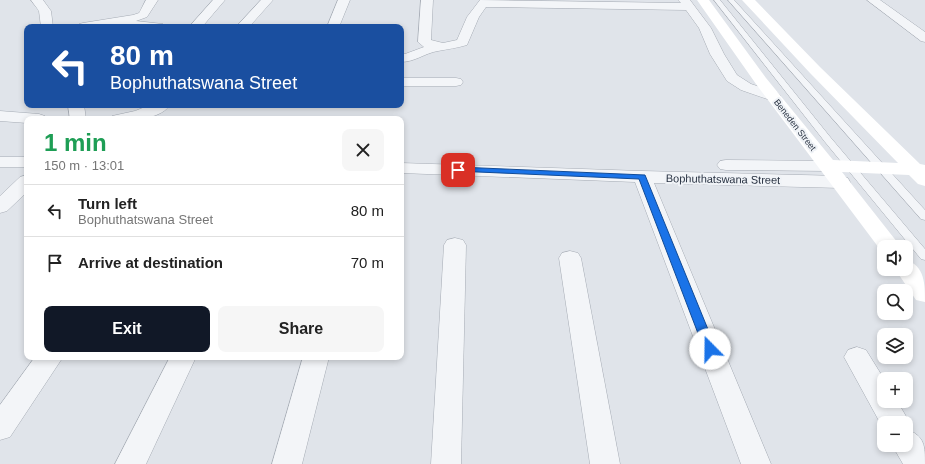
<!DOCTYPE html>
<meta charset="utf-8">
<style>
body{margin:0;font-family:Helvetica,sans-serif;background:#f6f6f6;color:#222;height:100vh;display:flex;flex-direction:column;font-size:15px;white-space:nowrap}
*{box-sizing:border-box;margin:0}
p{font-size:13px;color:#767676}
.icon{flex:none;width:22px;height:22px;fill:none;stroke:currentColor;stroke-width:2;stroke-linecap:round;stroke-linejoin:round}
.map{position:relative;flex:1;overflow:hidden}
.drawer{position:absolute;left:24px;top:116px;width:380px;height:244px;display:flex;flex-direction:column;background:#fff;border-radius:8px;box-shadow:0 2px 6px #0003}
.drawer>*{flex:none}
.banner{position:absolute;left:24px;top:24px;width:380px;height:84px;border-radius:8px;box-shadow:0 2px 6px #0003;background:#1a4fa0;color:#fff;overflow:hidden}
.fabs{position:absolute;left:877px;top:240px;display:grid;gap:8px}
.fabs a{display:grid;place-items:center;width:36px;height:36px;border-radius:8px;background:#fff;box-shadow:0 2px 6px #0003;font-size:20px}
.pin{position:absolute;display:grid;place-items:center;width:34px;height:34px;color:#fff;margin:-17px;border-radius:8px;box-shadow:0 2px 6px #0006}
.me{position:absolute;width:44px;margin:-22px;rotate:338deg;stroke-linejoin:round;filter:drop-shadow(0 0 3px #0008)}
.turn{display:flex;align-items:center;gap:14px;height:84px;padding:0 20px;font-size:18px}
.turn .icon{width:52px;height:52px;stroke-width:2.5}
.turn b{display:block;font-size:28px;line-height:34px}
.round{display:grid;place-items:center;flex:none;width:42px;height:42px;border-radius:8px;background:#f6f6f6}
.summary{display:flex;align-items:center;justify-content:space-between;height:68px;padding:0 20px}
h1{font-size:24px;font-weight:700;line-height:30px;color:#1e9e55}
.action{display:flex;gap:8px;margin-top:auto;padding:8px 20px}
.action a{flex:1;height:46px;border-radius:8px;background:#111827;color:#fff;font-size:16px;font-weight:700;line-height:46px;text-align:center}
.action a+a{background:#f6f6f6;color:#222}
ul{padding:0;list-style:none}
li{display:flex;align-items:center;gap:12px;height:52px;padding:0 20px;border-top:1px solid #e0e0e0}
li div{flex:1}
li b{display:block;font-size:15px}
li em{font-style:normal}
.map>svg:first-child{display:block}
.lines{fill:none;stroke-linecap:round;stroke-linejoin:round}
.lane-casing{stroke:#a5abb4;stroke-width:1}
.street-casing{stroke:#a5abb4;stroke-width:1}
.lane{fill:#f3f5f8;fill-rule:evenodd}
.street{fill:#f3f5f8;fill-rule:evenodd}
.secondary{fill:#fff;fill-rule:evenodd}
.route{fill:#1a73e8;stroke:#114b97}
.labels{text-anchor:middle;stroke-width:4;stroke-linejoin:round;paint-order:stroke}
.far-street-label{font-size:9px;fill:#283242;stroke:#f0f3f7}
.street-label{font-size:11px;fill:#283242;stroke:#f0f3f7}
</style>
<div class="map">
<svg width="925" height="464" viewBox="0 0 925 464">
<rect width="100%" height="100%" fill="#e0e4ea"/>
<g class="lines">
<defs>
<g id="lane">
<polygon points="714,0 720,0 831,138 925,249 925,260 921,259 825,142"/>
<polygon points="728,0 734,0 925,210 925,220 921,219"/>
</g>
<g id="street">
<polygon points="31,0 43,0 51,11 53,27 41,27 39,11"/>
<polygon points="146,0 158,0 147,17 136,21 163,24 165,27 120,27 117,25 104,27 77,27 79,24 83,23 133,15 139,13"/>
<polygon points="213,0 225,0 202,27 189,27"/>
<polygon points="261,0 273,0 249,27 236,27"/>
<polygon points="338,0 350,0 339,27 327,27"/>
<path d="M421,0H433L431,40L443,43L457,40L467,17L480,0L681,3L678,0H690L711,28L724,54L737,75L751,84L778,93L781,96L778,99L773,101L741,90L727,81L710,54L699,28L686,10L486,7L479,17L467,45C457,48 448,49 438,51C425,53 415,62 401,62V54H405L424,47L418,42Z"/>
<polygon points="867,0 880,0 925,32 925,42 921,41"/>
<polygon points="401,78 456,78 461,79 463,82 461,85 456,86 401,86"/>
<polygon points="68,105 84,105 86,119 70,119"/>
<path d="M150,105H170C158,122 127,119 110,119L112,116L135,111Z"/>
<polygon points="0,111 39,114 45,116 47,119 27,119 27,123 0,121"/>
<rect x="0" y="157" width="27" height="10"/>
<polygon points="726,160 828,161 834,162 837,166 834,170 828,171 726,170 720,169 717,165 720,161"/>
<polygon points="401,163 642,171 841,176 848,178 850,182 848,186 841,188 654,183 771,464 741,464 635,182 401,173"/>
<polygon points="27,175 27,192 7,211 0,213 0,196 20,177"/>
<polygon points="455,238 463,240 466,245 461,464 431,464 444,245 447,240"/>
<polygon points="570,251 578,253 581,258 620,464 590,464 559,258 562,253"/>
<path d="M857,347L866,350L884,379V401H897L910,423L906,429C925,436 925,446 925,464H903L892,445H906V423H884V430L844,357L848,350Z"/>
<polygon points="35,357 63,357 10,437 0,440 0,405"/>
<polygon points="170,357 196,357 146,464 115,464"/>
<polygon points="303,357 329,357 302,464 272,464"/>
</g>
</defs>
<use href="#lane" class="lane-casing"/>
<use href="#street" class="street-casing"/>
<use href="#lane" class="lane"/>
<use href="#street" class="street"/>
<g class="secondary">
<polygon points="697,0 709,0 766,78 833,160 898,163 810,73 742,0 755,0 820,67 920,164 925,165 925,186 918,184 909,175 842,172 901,247 884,247 884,252 882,252 756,84"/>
<path d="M906,260C925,266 925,284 925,302L916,300L895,269H906Z"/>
</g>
</g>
<polygon class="route" points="458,167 645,175 716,349 714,352 710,353 706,352 704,349 639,179 455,171 454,170"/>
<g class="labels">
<g class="far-street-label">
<text transform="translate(795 125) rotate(52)" y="3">Beneden Street</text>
</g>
<g class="street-label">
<text transform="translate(723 179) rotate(1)" y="4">Bophuthatswana Street</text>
</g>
</g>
</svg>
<div class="fabs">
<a><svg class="icon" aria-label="sound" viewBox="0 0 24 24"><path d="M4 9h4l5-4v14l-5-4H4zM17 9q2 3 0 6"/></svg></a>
<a><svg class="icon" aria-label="search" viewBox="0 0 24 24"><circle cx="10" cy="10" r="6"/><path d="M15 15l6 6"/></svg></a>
<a><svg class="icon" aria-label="layers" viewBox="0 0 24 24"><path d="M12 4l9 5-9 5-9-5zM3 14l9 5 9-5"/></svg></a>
<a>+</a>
<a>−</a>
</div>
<div class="pin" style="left:458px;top:170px;background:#d93025"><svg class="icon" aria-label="arrive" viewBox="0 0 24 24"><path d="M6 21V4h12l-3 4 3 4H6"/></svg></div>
<svg class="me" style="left:710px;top:349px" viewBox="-20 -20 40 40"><circle r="19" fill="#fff"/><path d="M0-13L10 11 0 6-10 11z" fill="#1a73e8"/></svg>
<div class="banner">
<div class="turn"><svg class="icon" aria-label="left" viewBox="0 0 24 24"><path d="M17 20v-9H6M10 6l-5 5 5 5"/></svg><div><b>80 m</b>Bophuthatswana Street</div></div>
</div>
<section class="drawer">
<div class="summary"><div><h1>1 min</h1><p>150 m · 13:01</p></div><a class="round"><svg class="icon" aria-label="close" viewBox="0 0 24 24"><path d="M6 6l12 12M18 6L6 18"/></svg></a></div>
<ul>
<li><svg class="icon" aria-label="left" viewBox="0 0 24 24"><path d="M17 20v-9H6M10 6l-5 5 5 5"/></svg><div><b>Turn left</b><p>Bophuthatswana Street</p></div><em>80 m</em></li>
<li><svg class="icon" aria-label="arrive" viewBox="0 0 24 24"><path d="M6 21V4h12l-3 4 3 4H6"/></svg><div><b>Arrive at destination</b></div><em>70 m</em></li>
</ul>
<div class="action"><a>Exit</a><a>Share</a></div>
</section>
</div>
